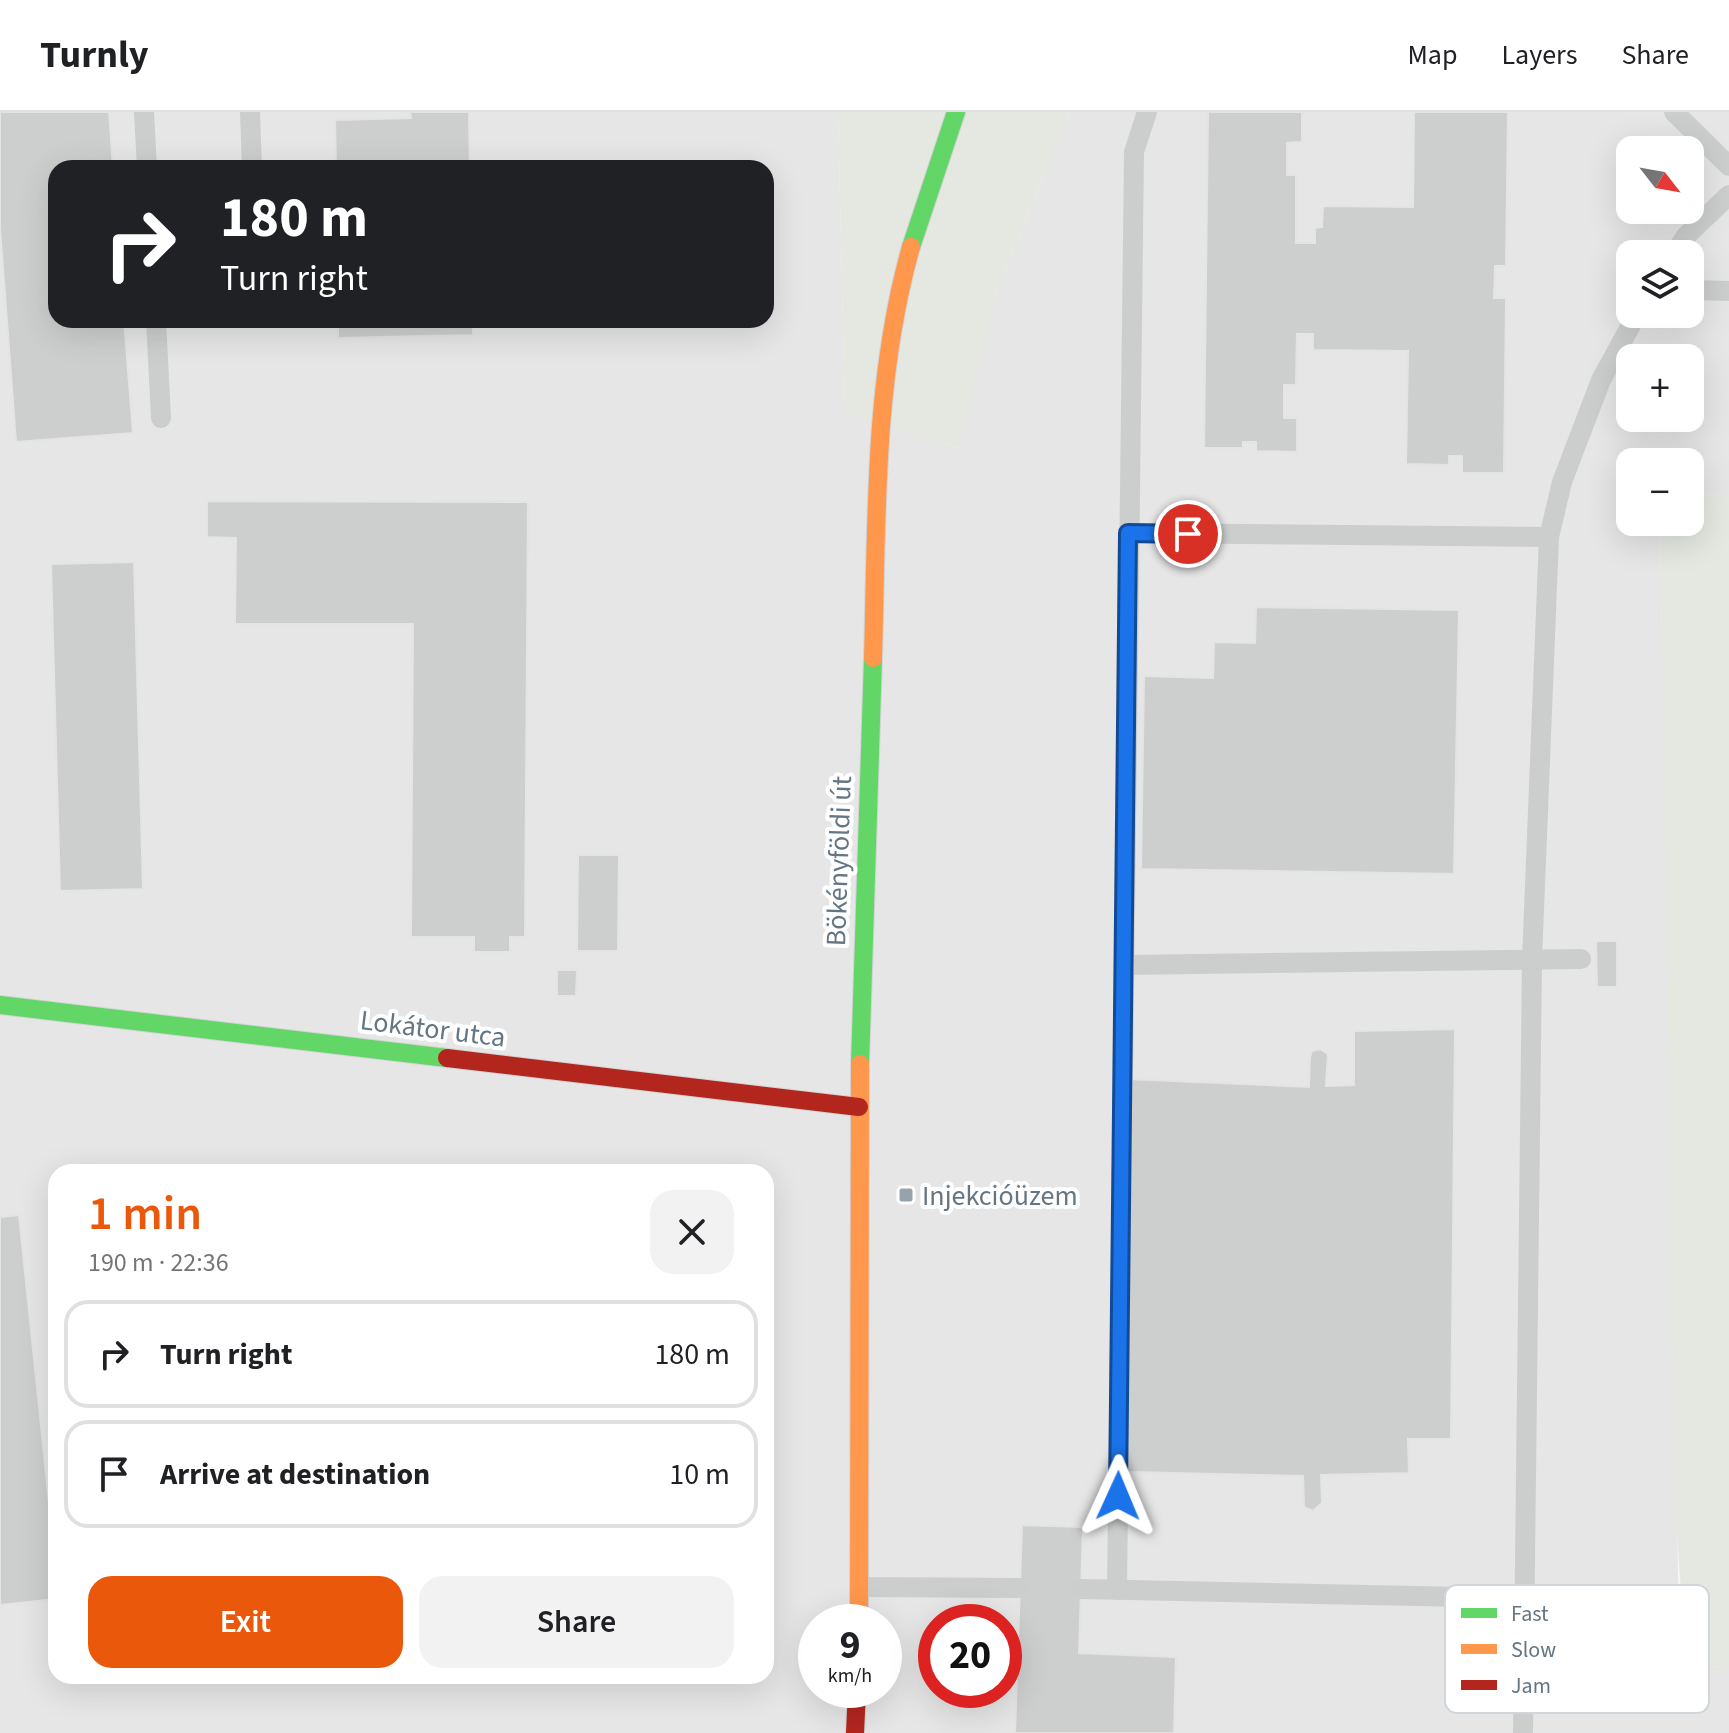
<!DOCTYPE html>
<meta charset="utf-8">
<style>
body{margin:0;font-family:"Source Sans 3",sans-serif;background:#f2f2f2;color:#202124;height:100vh;display:flex;flex-direction:column;font-size:30px;white-space:nowrap}
*{box-sizing:border-box;margin:0}
p{font-size:26px;color:#757577}
.icon{flex:none;width:44px;height:44px;fill:none;stroke:currentColor;stroke-width:2;stroke-linecap:round;stroke-linejoin:round}
.map{position:relative;flex:1;overflow:hidden}
.sheet{position:absolute;left:48px;top:1052px;width:726px;height:520px;display:flex;flex-direction:column;background:#fff;border-radius:24px;box-shadow:0 8px 32px #0002}
.sheet>*{flex:none}
.banner{position:absolute;left:48px;top:48px;width:726px;height:168px;border-radius:24px;box-shadow:0 8px 32px #0002;background:#202124;color:#fff;overflow:hidden}
.needle{width:52px;rotate:121deg}
.tools{position:absolute;left:1616px;top:24px;display:grid;gap:16px}
.tools a{display:grid;place-items:center;width:88px;height:88px;border-radius:16px;background:#fff;box-shadow:0 8px 32px #0002;font-size:40px}
.speed{position:absolute;left:798px;top:1492px;display:flex;gap:16px;font-size:40px;font-weight:700;text-align:center}
.speed>*{display:grid;place-content:center;width:104px;height:104px;border-radius:50%;background:#fff;box-shadow:0 8px 32px #0002;line-height:1}
.speed small{font-size:20px;font-weight:400}
.speed .limit{border:12px solid #d22;background:#fff;color:#111}
.pin{position:absolute;display:grid;place-items:center;width:68px;height:68px;color:#fff;margin:-34px;border:4px solid #fff;border-radius:50%;box-shadow:0 2px 8px #0007}
.me{position:absolute;width:88px;margin:-44px;rotate:1deg;stroke-linejoin:round;filter:drop-shadow(0 0 6px #0008)}
.turn{display:flex;align-items:center;gap:28px;height:168px;padding:0 40px;font-size:36px}
.turn .icon{width:104px;height:104px;stroke-width:2.5}
.turn b{display:block;font-size:56px;line-height:68px}
.round{display:grid;place-items:center;flex:none;width:84px;height:84px;border-radius:24px;background:#f2f2f2}
.summary{display:flex;align-items:center;justify-content:space-between;height:136px;padding:0 40px}
h1{font-size:48px;font-weight:600;line-height:60px;color:#ea580c}
.primary-button{display:flex;gap:16px;margin-top:auto;padding:16px 40px}
.primary-button a{flex:1;height:92px;border-radius:24px;background:#ea580c;color:#fff;font-size:32px;font-weight:600;line-height:92px;text-align:center}
.primary-button a+a{background:#f2f2f2;color:#202124}
ul{padding:0;list-style:none}
li{display:flex;align-items:center;gap:24px;height:108px;margin:0 16px 12px;padding:0 24px;border:4px solid #e0e0e0;border-radius:24px}
li div{flex:1}
li b{display:block;font-size:30px}
li em{font-style:normal}
header{display:flex;align-items:center;gap:48px;box-sizing:border-box;height:112px;padding:0 40px;background:#fff;border-bottom:2px solid #e0e0e0}
header strong{font-size:38px}
nav{display:flex;gap:44px;margin-inline-start:auto;font-size:28px}
.map>svg:first-child{display:block}
.built{fill:#e5e6e5;fill-rule:evenodd}
.green{fill:#e4e8e1}
.building{fill:#cdcece;stroke:#e4e4e3;stroke-width:2}
.lines{fill:none;stroke-linecap:round;stroke-linejoin:round}
.fast-casing{stroke:#d2d3d4;stroke-width:20}
.slow-casing{stroke:#d2d3d4;stroke-width:20}
.jam-casing{stroke:#d2d3d4;stroke-width:20}
.lane{stroke:#cccece;stroke-width:20}
.fast{stroke:#63d668;stroke-width:18}
.slow{stroke:#ff974d;stroke-width:18}
.jam{stroke:#b3261e;stroke-width:18}
.route-casing{stroke:#114b97;stroke-width:20}
.route{stroke:#1a73e8;stroke-width:14}
.poi-dot{fill:#97a2aa;stroke:#fff;stroke-width:3}
.labels{text-anchor:middle;stroke-width:8;stroke-linejoin:round;paint-order:stroke}
.street-label{font-size:28px;fill:#647683;stroke:#fff}
.poi-label{font-size:28px;fill:#647683;stroke:#fff;text-anchor:start}
.key{fill:#fff;stroke:#d0d6da;stroke-width:2}
.key-label{font-size:22px;fill:#647683}
</style>
<header>
<strong>Turnly</strong>
<nav><a>Map</a><a>Layers</a><a>Share</a></nav>
</header>
<div class="map">
<svg width="1729" height="1621" viewBox="0 0 1729 1621">
<rect width="100%" height="100%" fill="#f5f5f3"/>
<path class="built" d="M0,0H838L845,300L958,336L997,179L1069,0H1729V383L1690,382V350H1630V410H1660L1678,1468L1686,1554L1729,1555V1621H0ZM1630,38H1690V98H1630ZM56,56H766V208H56ZM1630,142H1690V202H1630ZM1630,246H1690V306H1630ZM56,1060H766V1564H56ZM816,1510H884V1578H816ZM936,1510H1004V1578H936Z"/>
<g class="green">
<polygon points="838,0 1069,0 997,179 959,336 845,301"/>
<polygon points="1690,382 1729,383 1729,1555 1686,1554 1675,1390 1660,410 1690,410"/>
</g>
<g class="building">
<polygon points="0,0 109,0 113,56 56,56 56,208 124,208 133,321 16,330 0,116"/>
<polygon points="410,0 469,0 470,56 336,56 335,8 411,6"/>
<polygon points="1208,0 1302,0 1302,30 1287,31 1287,63 1296,63 1296,131 1315,131 1315,116 1322,115 1323,94 1413,95 1414,0 1508,0 1506,154 1495,154 1494,186 1506,186 1504,361 1462,361 1462,344 1449,344 1449,353 1406,352 1408,239 1313,238 1313,222 1297,222 1296,273 1284,273 1284,306 1297,306 1297,340 1256,339 1256,330 1243,330 1243,336 1204,336"/>
<polygon points="338,208 473,208 473,223 338,226"/>
<polygon points="207,389 528,390 525,825 510,825 510,840 474,840 474,825 411,825 413,512 235,512 236,426 207,425"/>
<polygon points="134,450 143,777 60,779 51,452"/>
<polygon points="1256,495 1459,498 1454,762 1141,757 1144,564 1213,566 1214,530 1255,531"/>
<polygon points="578,743 619,743 618,839 577,839"/>
<polygon points="1596,829 1617,829 1617,875 1597,875"/>
<polygon points="557,858 577,858 576,884 557,884"/>
<polygon points="1455,917 1451,1327 1408,1327 1409,1361 1321,1363 1322,1391 1313,1399 1304,1395 1303,1364 1128,1360 1127,967 1309,975 1310,945 1312,939 1320,937 1328,942 1326,974 1354,973 1354,919"/>
<polygon points="19,1103 56,1458 56,1487 0,1493 0,1105"/>
<polygon points="1022,1413 1083,1415 1079,1541 1176,1545 1174,1621 1015,1621"/>
</g>
<g class="lines">
<defs>
<g id="fast">
<polyline points="911,135 956,0"/>
<polyline points="0,893 447,946"/>
<polyline points="860,952 873,546"/>
</g>
<g id="slow">
<path d="M873,546C877,409 873,269 911,135"/>
<polyline points="859,1510 860,952"/>
</g>
<g id="jam">
<polyline points="447,946 859,995"/>
<polyline points="855,1621 857,1578"/>
</g>
</defs>
<use href="#fast" class="fast-casing"/>
<use href="#slow" class="slow-casing"/>
<use href="#jam" class="jam-casing"/>
<g class="lane">
<polyline points="144,0 147,56"/>
<polyline points="250,0 252,56"/>
<polyline points="1674,0 1729,54"/>
<polyline points="1674,142 1686,124 1729,83"/>
<polyline points="1690,178 1729,179"/>
<polyline points="156,208 161,306"/>
<polyline points="1128,421 1549,425"/>
<polyline points="1125,853 1581,847"/>
<polyline points="860,1475 1020,1476"/>
<polyline points="1081,1477 1660,1489"/>
<polyline points="1117,1478 1134,40 1147,0"/>
<polyline points="1523,1621 1532,848 1549,425 1562,370 1601,268 1637,202"/>
</g>
<use href="#fast" class="fast"/>
<use href="#slow" class="slow"/>
<use href="#jam" class="jam"/>
</g>
<g class="lines">
<defs>
<polyline id="route" points="1118,1384 1128,421 1188,422"/>
</defs>
<use href="#route" class="route-casing"/>
<use href="#route" class="route"/>
</g>
<rect class="poi-dot" x="898" y="1075" width="16" height="16" rx="4"/>
<g class="labels">
<g class="street-label">
<text transform="translate(838 749) rotate(-88)" y="10">Bökényföldi út</text>
<text transform="translate(433 916) rotate(7)" y="10">Lokátor utca</text>
</g>
<g class="poi-label">
<text x="922" y="1093">Injekcióüzem</text>
</g>
</g>
<rect x="1445" y="1473" width="264" height="128" rx="12" class="key"/>
<rect x="1461" y="1496" width="36" height="10" fill="#63d668"/>
<rect x="1461" y="1532" width="36" height="10" fill="#ff974d"/>
<rect x="1461" y="1568" width="36" height="10" fill="#b3261e"/>
<g class="key-label">
<text x="1511" y="1509">Fast</text>
<text x="1511" y="1545">Slow</text>
<text x="1511" y="1581">Jam</text>
</g>
</svg>
<div class="tools">
<a><svg class="needle" viewBox="-14 -14 28 28"><path d="M0-13l5 13h-10z" fill="#e53935"/><path d="M0 13l5-13h-10z" fill="#757577"/></svg></a>
<a><svg class="icon" aria-label="layers" viewBox="0 0 24 24"><path d="M12 4l9 5-9 5-9-5zM3 14l9 5 9-5"/></svg></a>
<a>+</a>
<a>−</a>
</div>
<div class="speed"><div>9<small>km/h</small></div><div class="limit">20</div></div>
<div class="pin" style="left:1188px;top:422px;background:#d93025"><svg class="icon" aria-label="arrive" viewBox="0 0 24 24"><path d="M6 21V4h12l-3 4 3 4H6"/></svg></div>
<svg class="me" style="left:1118px;top:1384px" viewBox="-20 -20 40 40"><path d="M0-17L14 15 0 8-14 15z" fill="#1a73e8" stroke="#fff" stroke-width="4"/></svg>
<div class="banner">
<div class="turn"><svg class="icon" aria-label="right" viewBox="0 0 24 24"><path d="M7 20v-9h11M14 6l5 5-5 5"/></svg><div><b>180 m</b>Turn right</div></div>
</div>
<section class="sheet">
<div class="summary"><div><h1>1 min</h1><p>190 m · 22:36</p></div><a class="round"><svg class="icon" aria-label="close" viewBox="0 0 24 24"><path d="M6 6l12 12M18 6L6 18"/></svg></a></div>
<ul>
<li><svg class="icon" aria-label="right" viewBox="0 0 24 24"><path d="M7 20v-9h11M14 6l5 5-5 5"/></svg><div><b>Turn right</b></div><em>180 m</em></li>
<li><svg class="icon" aria-label="arrive" viewBox="0 0 24 24"><path d="M6 21V4h12l-3 4 3 4H6"/></svg><div><b>Arrive at destination</b></div><em>10 m</em></li>
</ul>
<div class="primary-button"><a>Exit</a><a>Share</a></div>
</section>
</div>
